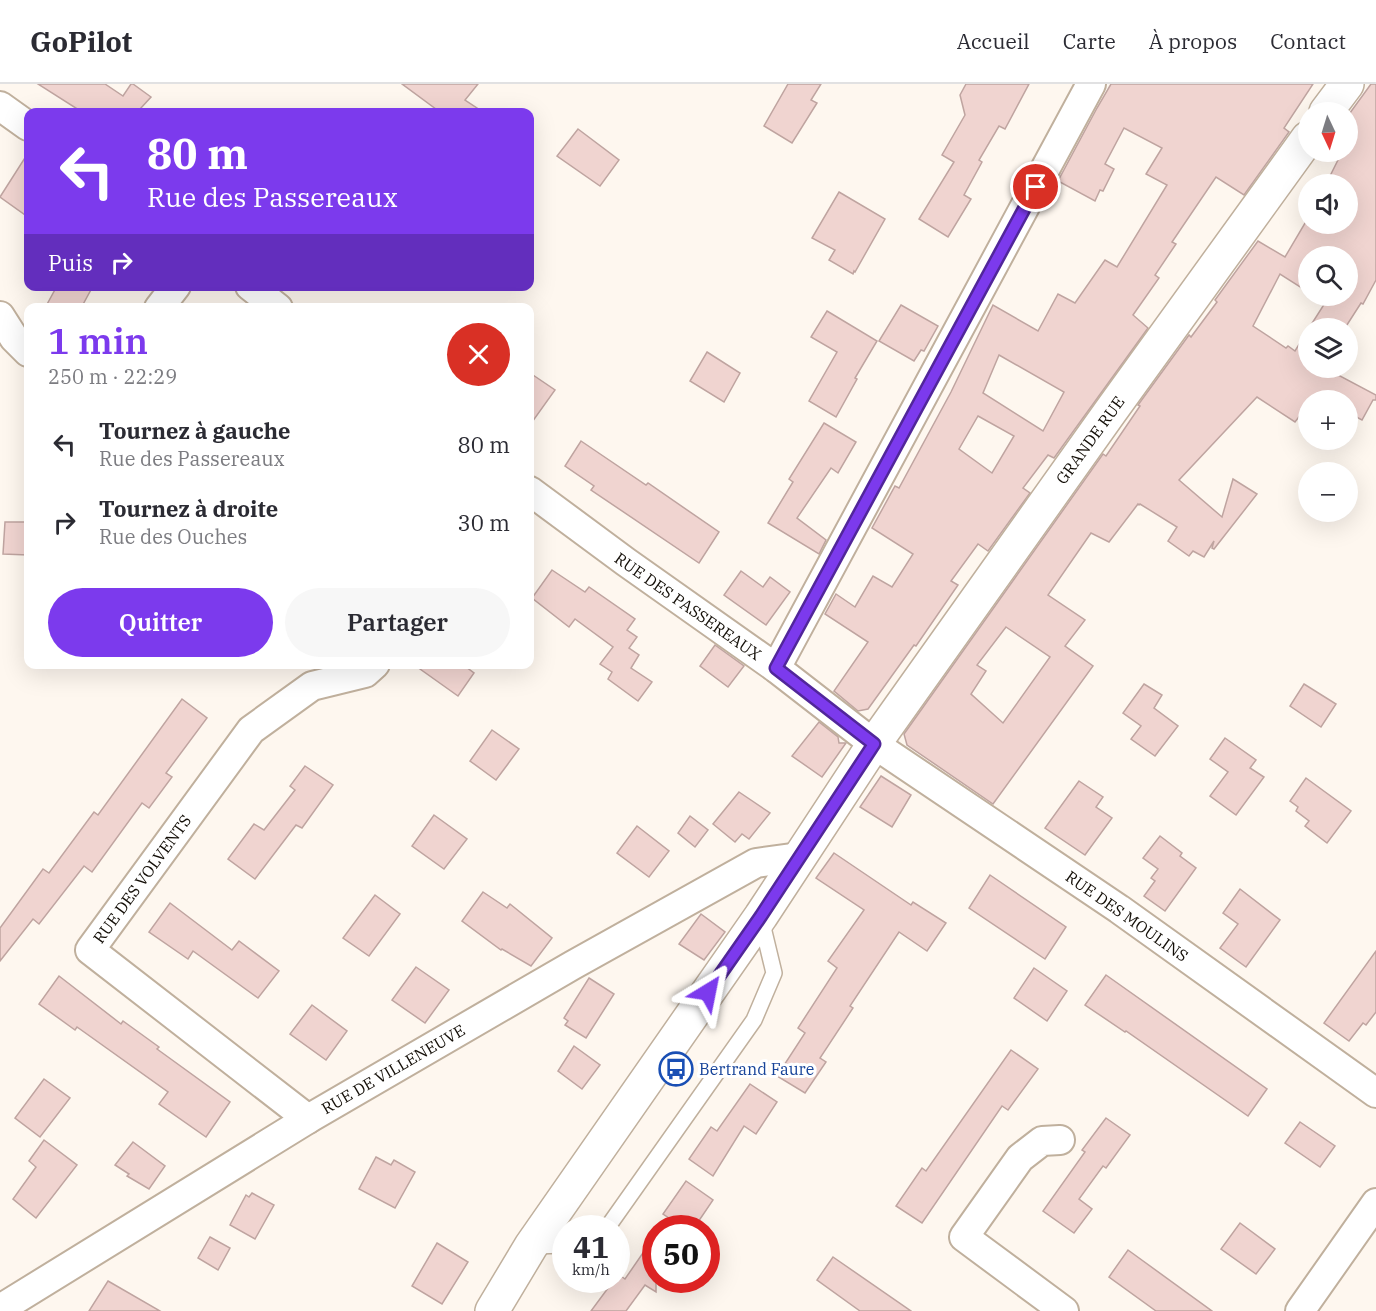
<!DOCTYPE html>
<html lang="fr">
<meta charset="utf-8">
<style>
body{margin:0;font-family:"IBM Plex Serif",serif;background:#f7f7f7;color:#2b2b33;height:100vh;display:flex;flex-direction:column;font-size:22px;white-space:nowrap}
*{box-sizing:border-box;margin:0}
p{font-size:20px;color:#7c7c81}
.icon{flex:none;width:33px;height:33px;fill:none;stroke:currentColor;stroke-width:2;stroke-linecap:round;stroke-linejoin:round}
.map{position:relative;flex:1;overflow:hidden}
.details{position:absolute;left:24px;top:219px;width:510px;height:366px;display:flex;flex-direction:column;background:#fff;border-radius:12px;box-shadow:0 6px 24px #0002}
.details>*{flex:none}
.hud{position:absolute;left:24px;top:24px;width:510px;height:183px;border-radius:12px;box-shadow:0 6px 24px #0002;background:#7c3aed;color:#fff;overflow:hidden}
.needle{width:39px;rotate:176deg}
.fabs{position:absolute;left:1298px;top:18px;display:grid;gap:12px}
.fabs a{display:grid;place-items:center;width:60px;height:60px;border-radius:50%;background:#fff;box-shadow:0 6px 24px #0002;font-size:30px}
.speed{position:absolute;left:552px;top:1131px;display:flex;gap:12px;font-size:30px;font-weight:700;text-align:center}
.speed>*{display:grid;place-content:center;width:78px;height:78px;border-radius:50%;background:#fff;box-shadow:0 6px 24px #0002;line-height:1}
.speed small{font-size:15px;font-weight:400}
.speed .limit{border:9px solid #d22;background:#fff;color:#111}
.pin{position:absolute;display:grid;place-items:center;width:51px;height:51px;color:#fff;margin:-26px;border:3px solid #fff;border-radius:50%;box-shadow:0 2px 6px #0007}
.me{position:absolute;width:66px;margin:-33px;rotate:35deg;stroke-linejoin:round;filter:drop-shadow(0 0 4px #0008)}
.turn{display:flex;align-items:center;gap:21px;height:126px;padding:0 24px;font-size:27px}
.turn .icon{width:78px;height:78px;stroke-width:2.5}
.turn b{display:block;font-size:42px;line-height:51px}
.then{display:flex;align-items:center;height:57px;padding:0 24px;background:#0003;gap:12px;font-size:22px}
.round{display:grid;place-items:center;flex:none;width:63px;height:63px;border-radius:32px;background:#f7f7f7}
.summary{display:flex;align-items:center;justify-content:space-between;height:102px;padding:0 24px}
h1{font-size:36px;font-weight:600;line-height:45px;color:#7c3aed}
.button{display:flex;gap:12px;margin-top:auto;padding:12px 24px}
.button a{flex:1;height:69px;border-radius:36px;background:#7c3aed;color:#fff;font-size:24px;font-weight:600;line-height:69px;text-align:center}
.button a+a{background:#f7f7f7;color:#2b2b33}
ul{padding:0;list-style:none}
li{display:flex;align-items:center;gap:18px;height:78px;padding:0 24px}
li div{flex:1}
li b{display:block;font-size:22px}
li em{font-style:normal}
header{display:flex;align-items:center;gap:36px;box-sizing:border-box;height:84px;padding:0 30px;background:#fff;border-bottom:2px solid #e1e1e2}
header strong{font-size:28px}
nav{display:flex;gap:33px;margin-inline-start:auto;font-size:21px}
.map>svg:first-child{display:block}
.building{fill:#f0d4d0;stroke:#bfa4a0;stroke-width:1.5;fill-rule:evenodd}
.lines{fill:none;stroke-linecap:round;stroke-linejoin:round}
.lane-casing{stroke:#c0b09d;stroke-width:18}
.street-casing{stroke:#c0b09d;stroke-width:32}
.secondary-casing{stroke:#c0b09d;stroke-width:36}
.lane{stroke:#fff;stroke-width:15}
.street{stroke:#fff;stroke-width:28}
.secondary{stroke:#fff;stroke-width:33}
.route-casing{stroke:#51269a;stroke-width:15}
.route{stroke:#7c3aed;stroke-width:10}
.labels{text-anchor:middle;stroke-width:6;stroke-linejoin:round;paint-order:stroke}
.street-label{font-size:16px;fill:#130e07;stroke:#fff}
.transit-label{font-size:16px;fill:#164399;stroke:#fff;text-anchor:start}
</style>
<header>
<strong>GoPilot</strong>
<nav><a>Accueil</a><a>Carte</a><a>À propos</a><a>Contact</a></nav>
</header>
<div class="map">
<svg width="1376" height="1227" viewBox="0 0 1376 1227">
<rect width="100%" height="100%" fill="#fef7ef"/>
<g class="building">
<polygon points="38,0 105,0 123,12 131,0 133,0 151,13 140,25 145,28 82,28"/>
<polygon points="402,0 478,0 465,16 483,28 440,28"/>
<polygon points="788,0 821,0 811,16 817,19 792,59 764,42"/>
<polygon points="966,0 1029,0 1005,45 999,42 979,76 982,78 964,111 971,115 948,153 919,135 954,78 942,71 965,31 960,11"/>
<path d="M1111,0H1313L1284,44L1289,48L1244,111L1216,93L1172,158L1176,160L1155,191L1159,194L1133,231L1148,244L1054,374L1048,371L1023,404L1030,409L988,467L978,460L951,497L958,501L916,562L914,561L868,625L858,627L834,607L868,558L825,530L836,510L855,523L873,492L892,503L913,470L872,444L895,402L899,404L951,308L993,221L1038,247L1058,210L1075,219L1105,176L1117,183L1167,101L1146,90L1162,64L1124,44L1105,80L1114,85L1103,107L1100,106L1095,117L1058,97L1097,24ZM999,271L1064,308L1043,347L983,309ZM978,332L1014,352L992,389L959,365Z"/>
<path d="M1371,0H1376V196L1363,220L1361,219L1345,244H1309L1325,219L1313,212H1347V172H1308V208L1280,190L1253,242L1286,264L1288,262L1295,267L1308,246V284H1325L1376,311V316H1373L1362,336L1347,328V316H1308V321L1295,338L1257,313L1179,396L1222,433L1233,395L1257,410L1214,465L1212,464L1214,457L1204,473L1193,467L1189,472L1168,457L1177,443L1140,420L1139,421L1138,420L1109,458L1091,449L1048,511L1085,536L1065,562L1093,582L993,720L907,661L904,650L1103,370L1106,372L1140,322L1138,321L1189,251L1191,253L1217,218L1215,216L1258,157L1285,173L1308,134V140H1347V100H1326L1342,68H1347V33ZM1006,543L1050,573L1003,639L971,610L986,587L977,581Z"/>
<polygon points="578,45 619,76 600,102 557,72"/>
<polygon points="28,69 28,133 0,113"/>
<polygon points="839,108 885,135 855,188 854,187 853,190 829,176 835,166 812,154"/>
<polygon points="57,202 93,202 81,224 45,224"/>
<polygon points="901,221 938,242 924,267 921,266 914,277 879,257"/>
<polygon points="827,227 877,257 855,294 857,295 836,333 809,317 837,268 811,253"/>
<polygon points="707,268 740,289 724,318 690,297"/>
<polygon points="530,289 555,306 530,341"/>
<polygon points="824,339 856,358 838,389 831,384 797,434 826,456 819,470 768,439 793,398 789,395"/>
<polygon points="581,357 646,401 648,399 719,448 699,479 591,406 594,402 565,382"/>
<polygon points="5,438 28,438 28,471 3,470"/>
<polygon points="552,486 585,508 589,503 635,535 627,546 637,553 629,564 639,571 631,584 652,598 638,617 608,595 612,588 600,580 613,563 575,535 569,543 532,514"/>
<polygon points="741,487 763,503 770,493 790,508 766,541 724,511"/>
<polygon points="715,561 744,582 728,603 700,582"/>
<polygon points="413,580 462,580 474,589 458,612"/>
<polygon points="1144,600 1162,611 1154,624 1178,642 1155,672 1131,655 1141,642 1123,629"/>
<polygon points="1304,600 1336,620 1321,643 1290,622"/>
<polygon points="182,615 207,634 166,689 172,693 149,724 142,719 92,788 84,782 39,840 33,835 0,877 0,844 43,785 49,789 94,728 98,731"/>
<polygon points="819,638 838,653 839,659 846,659 822,693 792,672"/>
<polygon points="492,646 519,665 496,696 470,677"/>
<polygon points="1225,654 1256,676 1250,684 1264,693 1236,731 1210,712 1228,688 1210,675"/>
<polygon points="305,682 333,701 302,744 296,741 255,795 228,775 254,740 264,746 295,706 290,702"/>
<polygon points="881,692 911,711 892,743 860,723"/>
<polygon points="1306,694 1351,727 1327,759 1305,742 1309,737 1296,727 1298,723 1290,717"/>
<polygon points="1079,697 1103,713 1096,723 1112,734 1085,771 1045,744"/>
<polygon points="739,708 770,729 749,755 742,750 735,758 713,740"/>
<polygon points="434,731 467,755 444,785 412,762"/>
<polygon points="690,732 708,746 695,763 678,749"/>
<polygon points="637,742 669,767 649,793 617,769"/>
<polygon points="1160,752 1182,769 1180,772 1196,784 1165,827 1144,812 1155,797 1151,794 1158,785 1143,774"/>
<polygon points="834,769 911,821 913,818 946,839 927,867 899,848 850,922 853,924 820,974 826,978 805,1009 777,992 805,949 798,944 837,884 828,877 864,826 816,794"/>
<polygon points="990,791 1066,843 1045,875 969,824"/>
<polygon points="1240,805 1280,836 1246,883 1220,864 1238,840 1223,829"/>
<polygon points="483,808 507,824 510,820 552,854 531,882 502,865 501,866 462,837"/>
<polygon points="375,811 400,830 369,872 343,854"/>
<polygon points="170,819 232,866 239,857 279,887 258,914 193,867 188,875 149,848"/>
<polygon points="701,830 725,848 704,876 679,860"/>
<polygon points="1376,867 1376,928 1366,941 1363,939 1349,957 1324,939"/>
<polygon points="416,883 449,906 425,939 392,916"/>
<polygon points="1034,884 1067,907 1047,937 1014,914"/>
<polygon points="1106,891 1267,1005 1248,1032 1126,947 1125,948 1085,921"/>
<polygon points="59,892 121,940 123,937 159,963 157,965 230,1018 206,1053 159,1020 168,1008 77,943 75,946 39,920"/>
<polygon points="589,894 614,910 586,954 565,941 568,937 564,934"/>
<polygon points="312,921 347,947 326,976 290,950"/>
<polygon points="574,962 600,981 582,1005 558,987"/>
<polygon points="1011,966 1038,985 1008,1026 1002,1022 922,1139 896,1122 922,1084 926,1087"/>
<polygon points="44,995 70,1014 40,1053 15,1034"/>
<polygon points="750,1000 777,1018 756,1050 744,1042 713,1092 689,1075 711,1043 717,1047"/>
<polygon points="1106,1034 1130,1051 1106,1084 1103,1082 1079,1115 1092,1125 1074,1149 1043,1127 1085,1068 1082,1066"/>
<polygon points="1300,1038 1335,1062 1320,1083 1285,1059"/>
<polygon points="44,1056 77,1081 36,1134 13,1115 36,1083 29,1077"/>
<polygon points="133,1058 165,1082 149,1105 127,1092 129,1090 115,1081"/>
<polygon points="376,1073 391,1081 394,1076 415,1088 395,1124 359,1105"/>
<polygon points="686,1097 713,1116 694,1144 684,1144 663,1130"/>
<polygon points="252,1109 274,1121 255,1155 230,1141 246,1111 249,1113"/>
<polygon points="1240,1139 1275,1165 1256,1190 1221,1165"/>
<polygon points="656,1150 656,1208 645,1201 626,1227 591,1227 614,1196 616,1196 618,1190 625,1195"/>
<polygon points="210,1153 230,1164 218,1186 198,1174"/>
<polygon points="437,1159 468,1178 442,1220 412,1202"/>
<polygon points="1128,1166 1212,1227 1156,1227 1109,1193"/>
<polygon points="833,1173 911,1227 860,1227 817,1196"/>
<polygon points="108,1197 160,1227 89,1227"/>
</g>
<g class="lines">
<defs>
<g id="lane">
<polyline points="607,1144 754,936 774,889 761,835"/>
<polyline points="533,1162 566,1161"/>
</g>
<g id="street">
<polyline points="0,22 28,42"/>
<polyline points="250,202 278,224"/>
<polyline points="159,224 176,202"/>
<polyline points="0,232 14,254 28,268"/>
<polyline points="530,407 626,478 776,584 874,660 1119,825 1376,1009"/>
<polyline points="776,584 1091,0"/>
<polyline points="308,1035 90,866 251,646 312,602 365,589 375,580"/>
<polyline points="1060,1056 1042,1057 1020,1074 964,1153 1064,1227"/>
<polyline points="0,1225 308,1035 573,881 756,779 799,773"/>
<polyline points="1300,1227 1376,1119"/>
</g>
<g id="secondary">
<polyline points="1326,28 1347,0"/>
<polyline points="492,1227 531,1162 761,832 874,660 1110,328 1308,54"/>
</g>
</defs>
<use href="#lane" class="lane-casing"/>
<use href="#street" class="street-casing"/>
<use href="#secondary" class="secondary-casing"/>
<use href="#lane" class="lane"/>
<use href="#street" class="street"/>
<use href="#secondary" class="secondary"/>
</g>
<g class="lines">
<defs>
<polyline id="route" points="708,908 761,832 874,660 776,584 1036,103"/>
</defs>
<use href="#route" class="route-casing"/>
<use href="#route" class="route"/>
</g>
<defs>
<symbol id="bus-ring" viewBox="-11 -11 22 22"><circle r="9.5" fill="#fff" stroke="#1a4fb4" stroke-width="1.5"/><path d="M-5-6H5V4H4V6H2V4H-2V6H-4V4H-5ZM-3.5-4V0h7V-4ZM-3.5 1.2v1.5H-2V1.2ZM2 1.2v1.5H3.5V1.2Z" fill="#1a4fb4"/></symbol>
</defs>
<g fill-rule="evenodd">
<use href="#bus-ring" x="657" y="966" width="38" height="38"/>
</g>
<g class="labels">
<g class="street-label">
<text transform="translate(1090 356) rotate(-54)" y="6">GRANDE RUE</text>
<text transform="translate(688 522) rotate(35)" y="6">RUE DES PASSEREAUX</text>
<text transform="translate(142 795) rotate(-54)" y="6">RUE DES VOLVENTS</text>
<text transform="translate(1127 832) rotate(35)" y="6">RUE DES MOULINS</text>
<text transform="translate(393 985) rotate(-30)" y="6">RUE DE VILLENEUVE</text>
</g>
<g class="transit-label">
<text x="699" y="991">Bertrand Faure</text>
</g>
</g>
</svg>
<div class="fabs">
<a><svg class="needle" viewBox="-14 -14 28 28"><path d="M0-13l5 13h-10z" fill="#e53935"/><path d="M0 13l5-13h-10z" fill="#7c7c81"/></svg></a>
<a><svg class="icon" aria-label="sound" viewBox="0 0 24 24"><path d="M4 9h4l5-4v14l-5-4H4zM17 9q2 3 0 6"/></svg></a>
<a><svg class="icon" aria-label="search" viewBox="0 0 24 24"><circle cx="10" cy="10" r="6"/><path d="M15 15l6 6"/></svg></a>
<a><svg class="icon" aria-label="layers" viewBox="0 0 24 24"><path d="M12 4l9 5-9 5-9-5zM3 14l9 5 9-5"/></svg></a>
<a>+</a>
<a>−</a>
</div>
<div class="speed"><div>41<small>km/h</small></div><div class="limit">50</div></div>
<div class="pin" style="left:1036px;top:103px;background:#d93025"><svg class="icon" aria-label="arrive" viewBox="0 0 24 24"><path d="M6 21V4h12l-3 4 3 4H6"/></svg></div>
<svg class="me" style="left:708px;top:908px" viewBox="-20 -20 40 40"><path d="M0-17L14 15 0 8-14 15z" fill="#7c3aed" stroke="#fff" stroke-width="4"/></svg>
<div class="hud">
<div class="turn"><svg class="icon" aria-label="left" viewBox="0 0 24 24"><path d="M17 20v-9H6M10 6l-5 5 5 5"/></svg><div><b>80 m</b>Rue des Passereaux</div></div>
<div class="then">Puis<svg class="icon" aria-label="right" viewBox="0 0 24 24"><path d="M7 20v-9h11M14 6l5 5-5 5"/></svg></div>
</div>
<section class="details">
<div class="summary"><div><h1>1 min</h1><p>250 m · 22:29</p></div><a class="round" style="background:#d93025;color:#fff"><svg class="icon" aria-label="close" viewBox="0 0 24 24"><path d="M6 6l12 12M18 6L6 18"/></svg></a></div>
<ul>
<li><svg class="icon" aria-label="left" viewBox="0 0 24 24"><path d="M17 20v-9H6M10 6l-5 5 5 5"/></svg><div><b>Tournez à gauche</b><p>Rue des Passereaux</p></div><em>80 m</em></li>
<li><svg class="icon" aria-label="right" viewBox="0 0 24 24"><path d="M7 20v-9h11M14 6l5 5-5 5"/></svg><div><b>Tournez à droite</b><p>Rue des Ouches</p></div><em>30 m</em></li>
</ul>
<div class="button"><a>Quitter</a><a>Partager</a></div>
</section>
</div>
